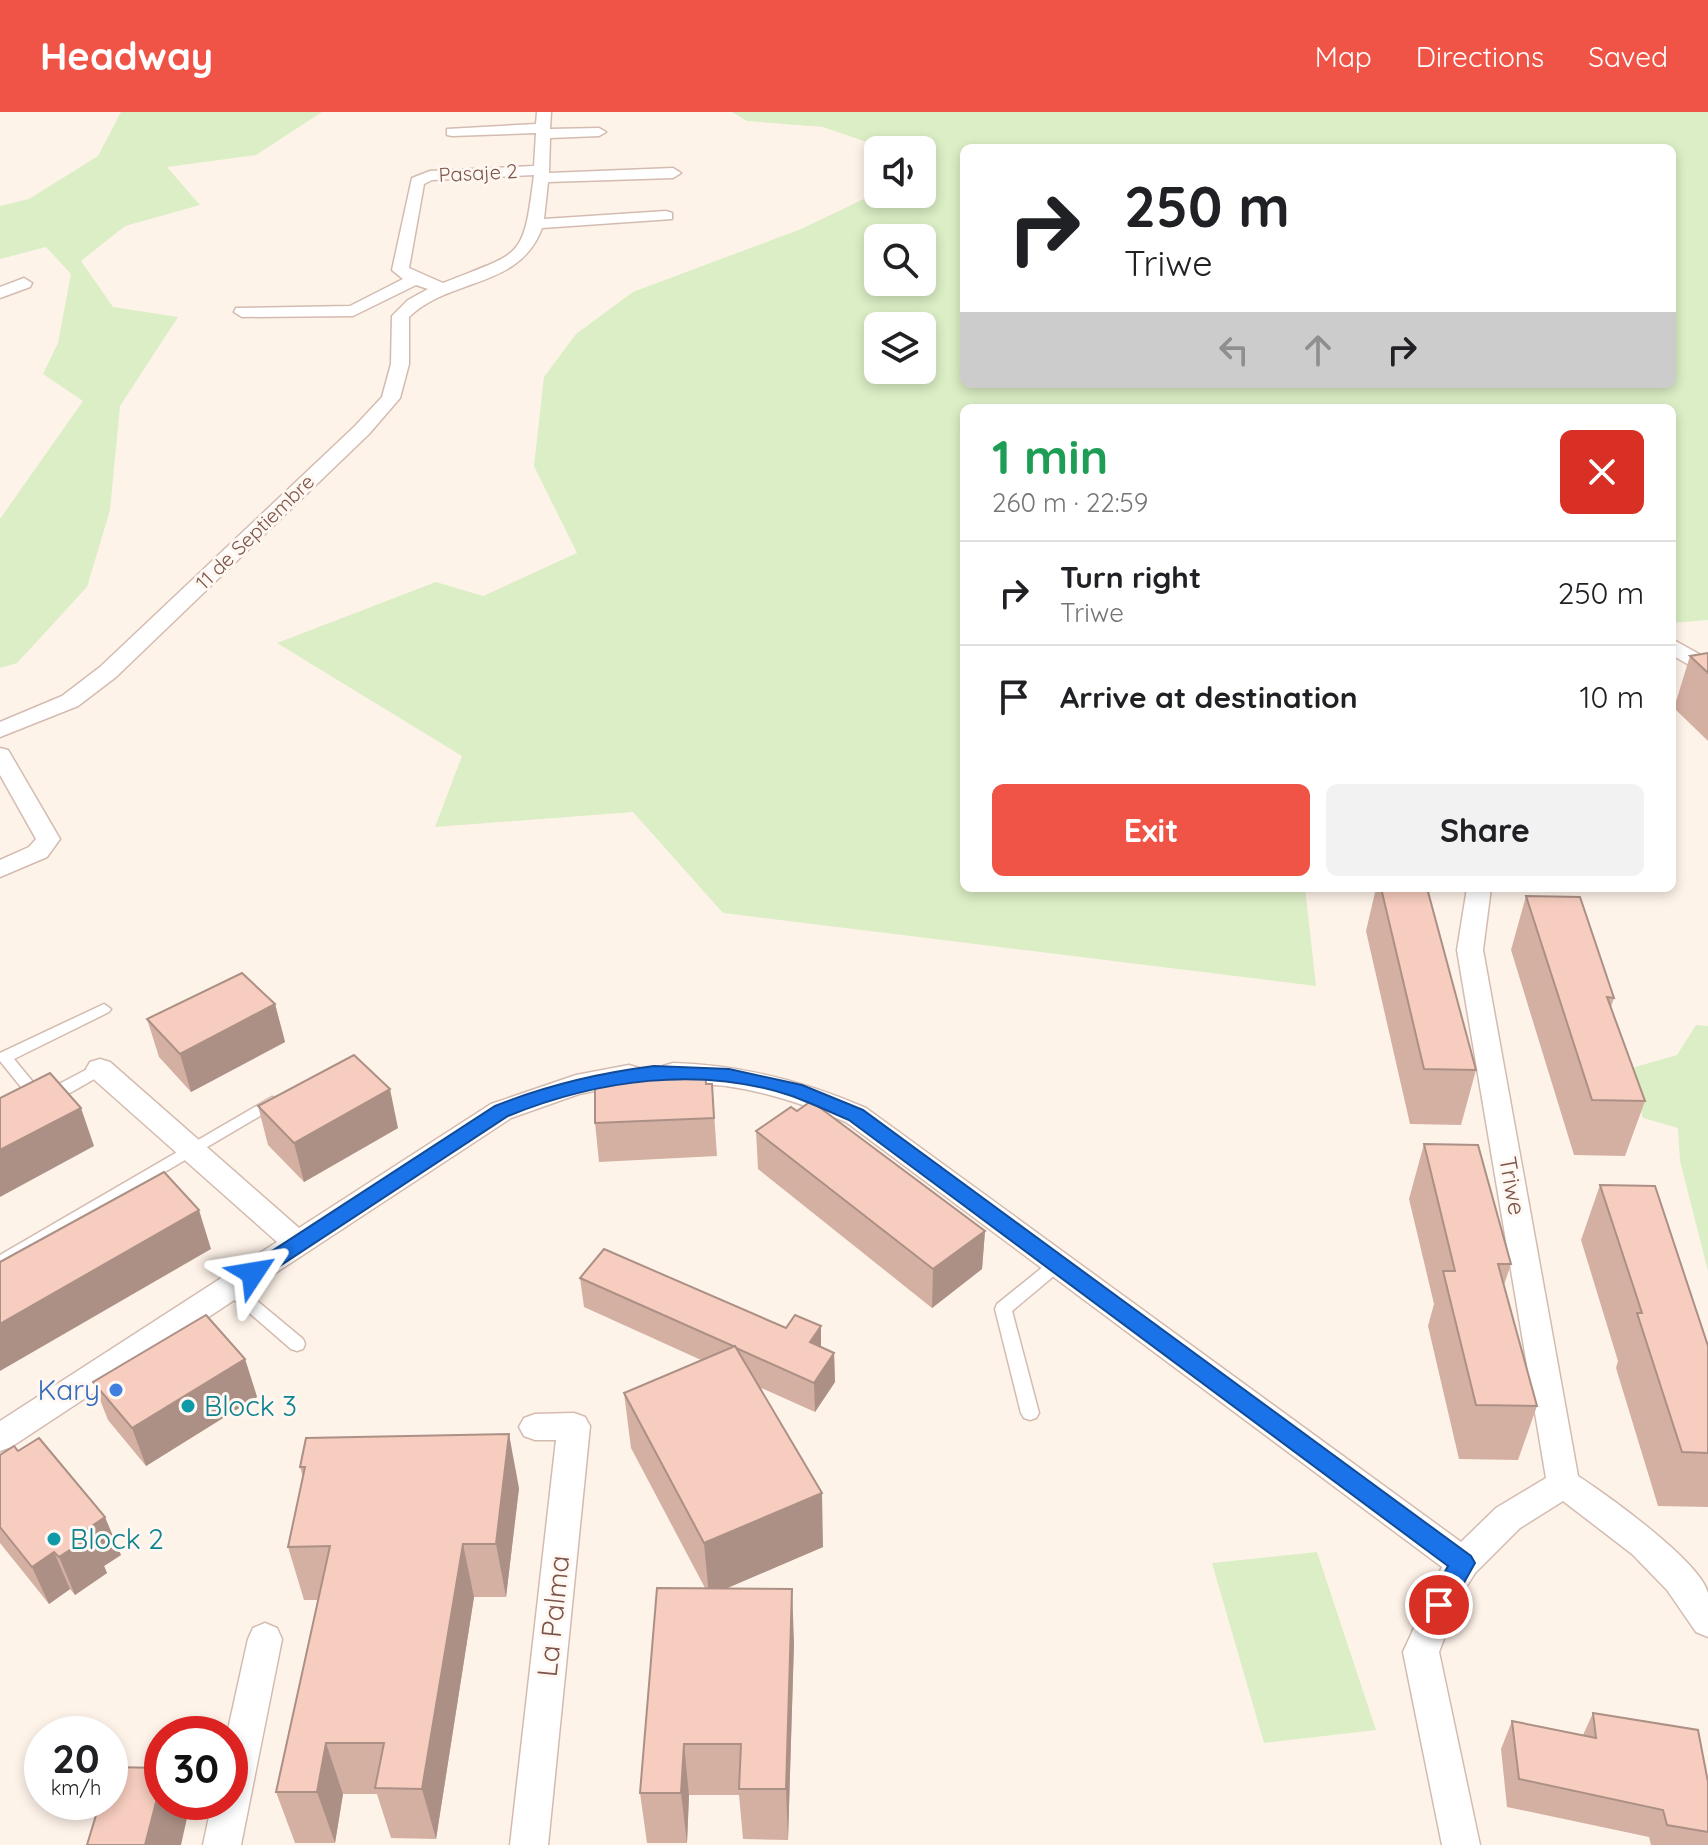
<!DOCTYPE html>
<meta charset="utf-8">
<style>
body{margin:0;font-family:Quicksand,sans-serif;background:#f2f2f2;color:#202124;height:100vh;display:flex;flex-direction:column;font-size:30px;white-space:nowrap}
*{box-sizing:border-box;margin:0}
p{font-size:26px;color:#757577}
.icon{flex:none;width:44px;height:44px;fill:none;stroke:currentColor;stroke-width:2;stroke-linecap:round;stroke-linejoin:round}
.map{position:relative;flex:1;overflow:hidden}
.details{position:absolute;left:960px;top:292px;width:716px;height:488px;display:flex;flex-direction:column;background:#fff;border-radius:12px;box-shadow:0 4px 12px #0003}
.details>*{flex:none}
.hud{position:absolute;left:960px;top:32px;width:716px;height:244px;border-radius:12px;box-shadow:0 4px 12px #0003;background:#fff;color:#202124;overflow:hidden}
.fabs{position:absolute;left:864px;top:24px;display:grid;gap:16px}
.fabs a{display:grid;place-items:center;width:72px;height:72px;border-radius:12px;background:#fff;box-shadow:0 4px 12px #0003;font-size:40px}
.speed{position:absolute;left:24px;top:1604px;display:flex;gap:16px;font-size:40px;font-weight:700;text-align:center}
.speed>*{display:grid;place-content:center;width:104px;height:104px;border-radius:50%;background:#fff;box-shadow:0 4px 12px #0003;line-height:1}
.speed small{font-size:20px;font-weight:400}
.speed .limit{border:12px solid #d22;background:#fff;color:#111}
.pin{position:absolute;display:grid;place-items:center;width:68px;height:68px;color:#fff;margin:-34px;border:4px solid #fff;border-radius:50%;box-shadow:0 2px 8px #0007}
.me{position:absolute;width:88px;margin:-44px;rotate:57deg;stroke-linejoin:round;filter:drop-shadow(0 0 6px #0008)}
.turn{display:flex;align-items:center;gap:28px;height:168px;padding:0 32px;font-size:36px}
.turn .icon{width:104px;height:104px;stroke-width:2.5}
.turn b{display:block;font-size:56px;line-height:68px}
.lanes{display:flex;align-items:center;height:76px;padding:0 32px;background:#0003;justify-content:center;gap:40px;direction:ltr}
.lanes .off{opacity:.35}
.round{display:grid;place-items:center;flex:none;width:84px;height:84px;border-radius:12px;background:#f2f2f2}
.summary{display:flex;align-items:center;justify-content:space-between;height:136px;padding:0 32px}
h1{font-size:48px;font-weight:700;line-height:60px;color:#1e9e55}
.cta{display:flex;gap:16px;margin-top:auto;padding:16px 32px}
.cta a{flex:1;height:92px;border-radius:12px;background:#f05446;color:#fff;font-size:32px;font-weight:700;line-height:92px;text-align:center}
.cta a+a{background:#f2f2f2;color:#202124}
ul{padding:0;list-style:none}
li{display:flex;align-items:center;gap:24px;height:104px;padding:0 32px;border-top:2px solid #e0e0e0}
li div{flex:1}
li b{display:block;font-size:30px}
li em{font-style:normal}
header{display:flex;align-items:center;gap:48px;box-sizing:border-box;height:112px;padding:0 40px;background:#f05446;color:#fff}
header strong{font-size:38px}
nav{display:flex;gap:44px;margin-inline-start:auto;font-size:28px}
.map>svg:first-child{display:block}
.green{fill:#dbeec5;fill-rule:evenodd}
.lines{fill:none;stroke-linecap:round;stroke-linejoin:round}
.service-casing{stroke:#d4bbb0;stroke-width:3}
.minor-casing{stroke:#d4bbb0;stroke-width:3}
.service{fill:#fff;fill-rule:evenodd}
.minor{fill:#fff;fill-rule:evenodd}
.wall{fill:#d4b0a3}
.shaded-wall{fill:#ac9085}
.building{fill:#f6cdbe;stroke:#ac9085;stroke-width:2}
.route{fill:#1a73e8;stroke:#114b97;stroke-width:2}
.shop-dot{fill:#3f7fe0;stroke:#fff7f1;stroke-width:3}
.culture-dot{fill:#0f9aa8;stroke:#fff7f1;stroke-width:3}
.labels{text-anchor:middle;stroke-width:6;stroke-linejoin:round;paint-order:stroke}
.far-street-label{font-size:20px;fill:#7b544a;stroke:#fff7f1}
.street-label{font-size:24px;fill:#7b544a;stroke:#fff7f1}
.near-shop-label{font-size:28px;fill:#366cbe;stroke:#fff7f1;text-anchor:end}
.near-culture-label{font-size:28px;fill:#0d838f;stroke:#fff7f1;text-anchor:start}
.near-street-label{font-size:28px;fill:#7b544a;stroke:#fff7f1}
</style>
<header>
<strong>Headway</strong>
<nav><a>Map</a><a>Directions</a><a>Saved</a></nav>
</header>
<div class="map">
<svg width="1708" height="1733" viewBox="0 0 1708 1733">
<rect width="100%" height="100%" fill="#fef3e9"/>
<g class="green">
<polygon points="121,0 322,0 256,43 167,55 200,93 125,114 81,149 113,195 178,205 120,294 110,398 87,475 17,551 0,556 0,407 83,289 43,262 58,231 71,162 46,135 0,147 0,94 29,87 98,44"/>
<path d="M732,0H1708V508L1672,511V296H964V776H1305L1316,874L723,801L633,700L435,715L462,644L277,531L436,470L483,484L577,441L534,354L544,265L576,222L633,180L801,117L870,84L878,50V82H922V38H881V35L823,15L747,9ZM964,36H1672V272H964ZM878,126H922V170H878ZM878,214H922V258H878Z"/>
<polygon points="1696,913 1708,914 1708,1159 1680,1049 1678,1016 1643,1006 1628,957 1677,943"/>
<polygon points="1317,1440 1376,1618 1264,1631 1212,1451"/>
</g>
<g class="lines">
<defs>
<g id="service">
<path d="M104,892L111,897L109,900L14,947L42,981L95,953H105L107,957L105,961C85,971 56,994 33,990L0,949V941Z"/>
<polygon points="272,985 277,986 279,990 277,994 0,1157 0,1143"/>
<polygon points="1055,1148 1061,1150 1063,1154 1061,1158 1012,1199 1039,1301 1036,1306 1030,1308 1024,1306 1021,1301 995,1197 997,1192 1049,1150"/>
<polygon points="231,1170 237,1172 303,1227 305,1232 303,1237 297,1239 291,1237 225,1180 223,1176 225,1172"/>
</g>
<g id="minor">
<path d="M537,0H551L550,17L599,16L606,20L599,24L550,26L549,61L673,56L681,61L673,66L548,70L544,107L666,99L672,101V107L542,116C520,177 450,165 409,205V252L400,286L369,322L116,565L78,594L0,625V610L62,584L100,555L355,314L382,285L391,252L392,204L408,188L428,177L416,173L353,204L242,205L234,200L236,196L350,194L403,167L392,158L412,66L430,59L534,54L536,21L452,24L447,23V17L536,12ZM534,63C523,150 522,139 443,171L409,156L424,72L432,68Z"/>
<polygon points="24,166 32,171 30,175 0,186 0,175"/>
<polygon points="1672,527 1708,547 1708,564 1672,543"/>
<polygon points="0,636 8,638 11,643 60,727 47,745 0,765 0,748 29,735 36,727 0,663"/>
<path d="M1467,776H1491L1483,838L1578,1364C1607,1383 1700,1449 1708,1481C1708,1493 1708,1511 1708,1525L1696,1520L1667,1478L1632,1442L1563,1389L1520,1416L1475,1461L1460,1485L1439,1540L1480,1733H1442L1403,1540L1442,1455L846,1010C807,993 768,980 726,974C705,971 683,974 663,968L659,961L663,954L673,951C741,953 804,969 866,996L1461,1430L1496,1396L1546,1366L1457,838Z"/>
<polygon points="100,947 110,950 299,1116 491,992 576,963 629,953 639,956 643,963 639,970 579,982 511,1006 11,1335 0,1339 0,1309 277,1130 90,964 86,957 90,950"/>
<polygon points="574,1301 585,1305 590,1314 548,1733 510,1733 556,1328 535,1328 524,1324 519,1315 524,1306 535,1302"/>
<polygon points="265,1511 277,1516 282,1527 241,1733 203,1733 212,1690 230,1690 230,1622 227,1622 248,1527 253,1516"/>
</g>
</defs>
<use href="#service" class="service-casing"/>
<use href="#minor" class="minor-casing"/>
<use href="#service" class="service"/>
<use href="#minor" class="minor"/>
</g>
<g class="wall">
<polygon points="1708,541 1708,629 1674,596 1690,544"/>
<polygon points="1376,776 1427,776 1476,958 1461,1013 1410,1012 1366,819"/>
<polygon points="1526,784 1614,886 1611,895 1645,989 1625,1044 1574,1043 1511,838"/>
<polygon points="275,892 285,930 191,980 159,945 147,907"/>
<polygon points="712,972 717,1044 599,1050 595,1011"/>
<polygon points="258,994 398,1016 304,1070 268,1033"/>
<polygon points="756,1019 985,1119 982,1157 932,1196 758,1057"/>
<polygon points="1424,1032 1511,1152 1504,1173 1537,1294 1518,1348 1459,1347 1428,1214 1434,1192 1409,1087"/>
<polygon points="1600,1073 1708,1234 1708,1395 1658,1394 1616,1256 1618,1249 1581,1128"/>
<polygon points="580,1166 821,1235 834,1241 835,1270 815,1300 759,1275 823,1435 727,1476 794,1530 788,1728 743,1727 739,1683 689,1683 687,1731 647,1731 640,1681 705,1476 631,1336 624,1281 701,1248 584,1195"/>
<polygon points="245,1247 257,1285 146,1354 108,1308 93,1270"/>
<polygon points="18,1339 121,1443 104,1454 107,1461 75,1483 70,1477 49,1492 0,1431 0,1343"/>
<polygon points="300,1355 519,1376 506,1485 474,1485 436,1727 391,1726 377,1682 343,1682 335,1731 295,1731 276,1680 318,1488 304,1488 288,1435 303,1365"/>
<polygon points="1593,1601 1708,1670 1708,1733 1651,1733 1649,1725 1507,1695 1501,1637 1512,1609 1583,1623"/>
</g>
<g class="shaded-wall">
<polygon points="275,892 285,930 191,980 180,942"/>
<polygon points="390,977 398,1016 304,1070 294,1031"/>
<polygon points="81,996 94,1034 0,1085 0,1038"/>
<polygon points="199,1098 211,1137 0,1259 0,1212"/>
<polygon points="985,1119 982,1157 932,1196 933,1157"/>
<polygon points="821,1214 821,1243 810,1230"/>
<polygon points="834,1241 835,1270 815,1300 814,1271"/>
<polygon points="245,1247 257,1285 146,1354 132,1316"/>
<polygon points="509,1322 519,1376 506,1485 496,1432"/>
<polygon points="822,1381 823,1435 709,1484 704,1431"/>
<polygon points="105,1405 121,1443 104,1454 107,1461 75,1483 59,1445 86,1418"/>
<polygon points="463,1432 474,1485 436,1727 422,1677"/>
<polygon points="54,1440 70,1477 49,1492 32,1455"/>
<polygon points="792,1477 794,1530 788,1728 786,1677"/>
<polygon points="326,1631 343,1682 335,1731 317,1680"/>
<polygon points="684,1632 689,1683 687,1731 681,1681"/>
<polygon points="162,1667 162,1690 180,1690 187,1706 181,1733 145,1733"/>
</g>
<g class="building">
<polygon points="1708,541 1708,561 1690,544"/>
<polygon points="1381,776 1427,776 1476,958 1424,957"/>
<polygon points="1526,784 1580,785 1614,886 1607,885 1645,989 1592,988"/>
<polygon points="242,861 275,892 180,942 147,907"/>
<polygon points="354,943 390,977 294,1031 258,994"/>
<polygon points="705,958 706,972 712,972 714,1006 595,1011 595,964"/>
<polygon points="50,961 81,996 0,1038 0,986"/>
<polygon points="811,989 985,1119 933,1157 756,1019 791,995 797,999"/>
<polygon points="1424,1032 1478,1033 1511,1152 1498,1152 1537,1294 1476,1293 1443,1159 1455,1159"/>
<polygon points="164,1060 199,1098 0,1212 0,1150"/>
<polygon points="1600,1073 1655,1074 1708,1234 1708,1341 1682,1340 1637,1201 1642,1201"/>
<polygon points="604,1137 786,1216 795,1203 821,1214 810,1230 834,1241 814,1271 736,1236 735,1234 733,1234 580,1166"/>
<polygon points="206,1203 245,1247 132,1316 93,1270"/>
<polygon points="735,1234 822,1381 704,1431 624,1281"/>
<polygon points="509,1322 496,1432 463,1432 422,1677 375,1676 384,1631 326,1631 317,1680 276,1680 330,1434 288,1435 305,1355 300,1355 306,1326"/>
<polygon points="39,1326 105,1405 86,1418 91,1424 59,1445 54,1440 32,1455 0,1415 0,1343 14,1334 18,1339"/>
<polygon points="657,1476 792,1477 786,1677 739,1677 741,1632 684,1632 681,1681 640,1681"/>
<polygon points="1593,1601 1698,1618 1708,1670 1708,1720 1667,1713 1663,1698 1519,1667 1512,1609 1596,1626"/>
<polygon points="110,1655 162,1656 162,1667 145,1733 87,1733 100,1690 110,1690"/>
</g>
<path class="route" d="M654,954L729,957L802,973L863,998L1471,1444L1475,1451L1447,1501L1439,1504L1430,1501L1427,1493L1448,1454L849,1008C830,1000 811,991 792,984C700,953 597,968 508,1004L260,1167H246L242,1161L246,1156L495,994C547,973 599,961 654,954Z"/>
<circle class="shop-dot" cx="116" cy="1278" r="8"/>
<g class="culture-dot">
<circle cx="188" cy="1294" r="8"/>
<circle cx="54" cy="1427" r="8"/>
</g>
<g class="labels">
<g class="far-street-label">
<text transform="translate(478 61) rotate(-3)" y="7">Pasaje 2</text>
<text transform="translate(255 420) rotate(-44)" y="7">11 de Septiembre</text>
</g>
<g class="street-label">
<text transform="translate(1512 1074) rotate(80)" y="8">Triwe</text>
</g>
<g class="near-shop-label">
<text x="100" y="1288">Kary</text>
</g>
<g class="near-culture-label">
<text x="204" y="1304">Block 3</text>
<text x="70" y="1437">Block 2</text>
</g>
<g class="near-street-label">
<text transform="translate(553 1504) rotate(-84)" y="10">La Palma</text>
</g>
</g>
</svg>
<div class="fabs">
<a><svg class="icon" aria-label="sound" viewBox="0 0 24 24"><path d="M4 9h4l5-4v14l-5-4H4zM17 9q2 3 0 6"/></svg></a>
<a><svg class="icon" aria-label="search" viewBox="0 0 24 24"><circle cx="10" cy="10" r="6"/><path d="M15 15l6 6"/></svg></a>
<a><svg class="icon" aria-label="layers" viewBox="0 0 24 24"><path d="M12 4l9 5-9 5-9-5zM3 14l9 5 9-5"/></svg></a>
</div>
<div class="speed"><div>20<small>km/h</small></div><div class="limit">30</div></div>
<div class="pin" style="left:1439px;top:1493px;background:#d93025"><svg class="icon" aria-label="arrive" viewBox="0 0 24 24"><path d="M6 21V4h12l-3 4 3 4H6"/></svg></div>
<svg class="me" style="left:253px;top:1161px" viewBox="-20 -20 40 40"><path d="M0-17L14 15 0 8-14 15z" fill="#1a73e8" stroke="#fff" stroke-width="4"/></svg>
<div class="hud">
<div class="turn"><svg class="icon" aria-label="right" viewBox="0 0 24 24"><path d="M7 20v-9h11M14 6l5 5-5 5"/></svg><div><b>250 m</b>Triwe</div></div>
<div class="lanes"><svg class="icon off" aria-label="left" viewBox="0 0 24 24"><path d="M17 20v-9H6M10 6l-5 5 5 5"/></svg><svg class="icon off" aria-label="ahead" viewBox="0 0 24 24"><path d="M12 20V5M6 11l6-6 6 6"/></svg><svg class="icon" aria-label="right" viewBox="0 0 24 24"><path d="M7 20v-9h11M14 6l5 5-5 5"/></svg></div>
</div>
<section class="details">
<div class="summary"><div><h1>1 min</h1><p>260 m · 22:59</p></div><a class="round" style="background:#d93025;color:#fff"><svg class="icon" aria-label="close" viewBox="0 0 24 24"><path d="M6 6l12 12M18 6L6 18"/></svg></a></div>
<ul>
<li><svg class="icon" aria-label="right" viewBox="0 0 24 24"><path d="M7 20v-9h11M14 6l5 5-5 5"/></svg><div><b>Turn right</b><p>Triwe</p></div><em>250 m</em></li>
<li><svg class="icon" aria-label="arrive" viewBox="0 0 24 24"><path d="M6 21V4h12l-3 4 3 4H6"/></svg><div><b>Arrive at destination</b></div><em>10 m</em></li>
</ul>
<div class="cta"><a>Exit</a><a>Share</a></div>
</section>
</div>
